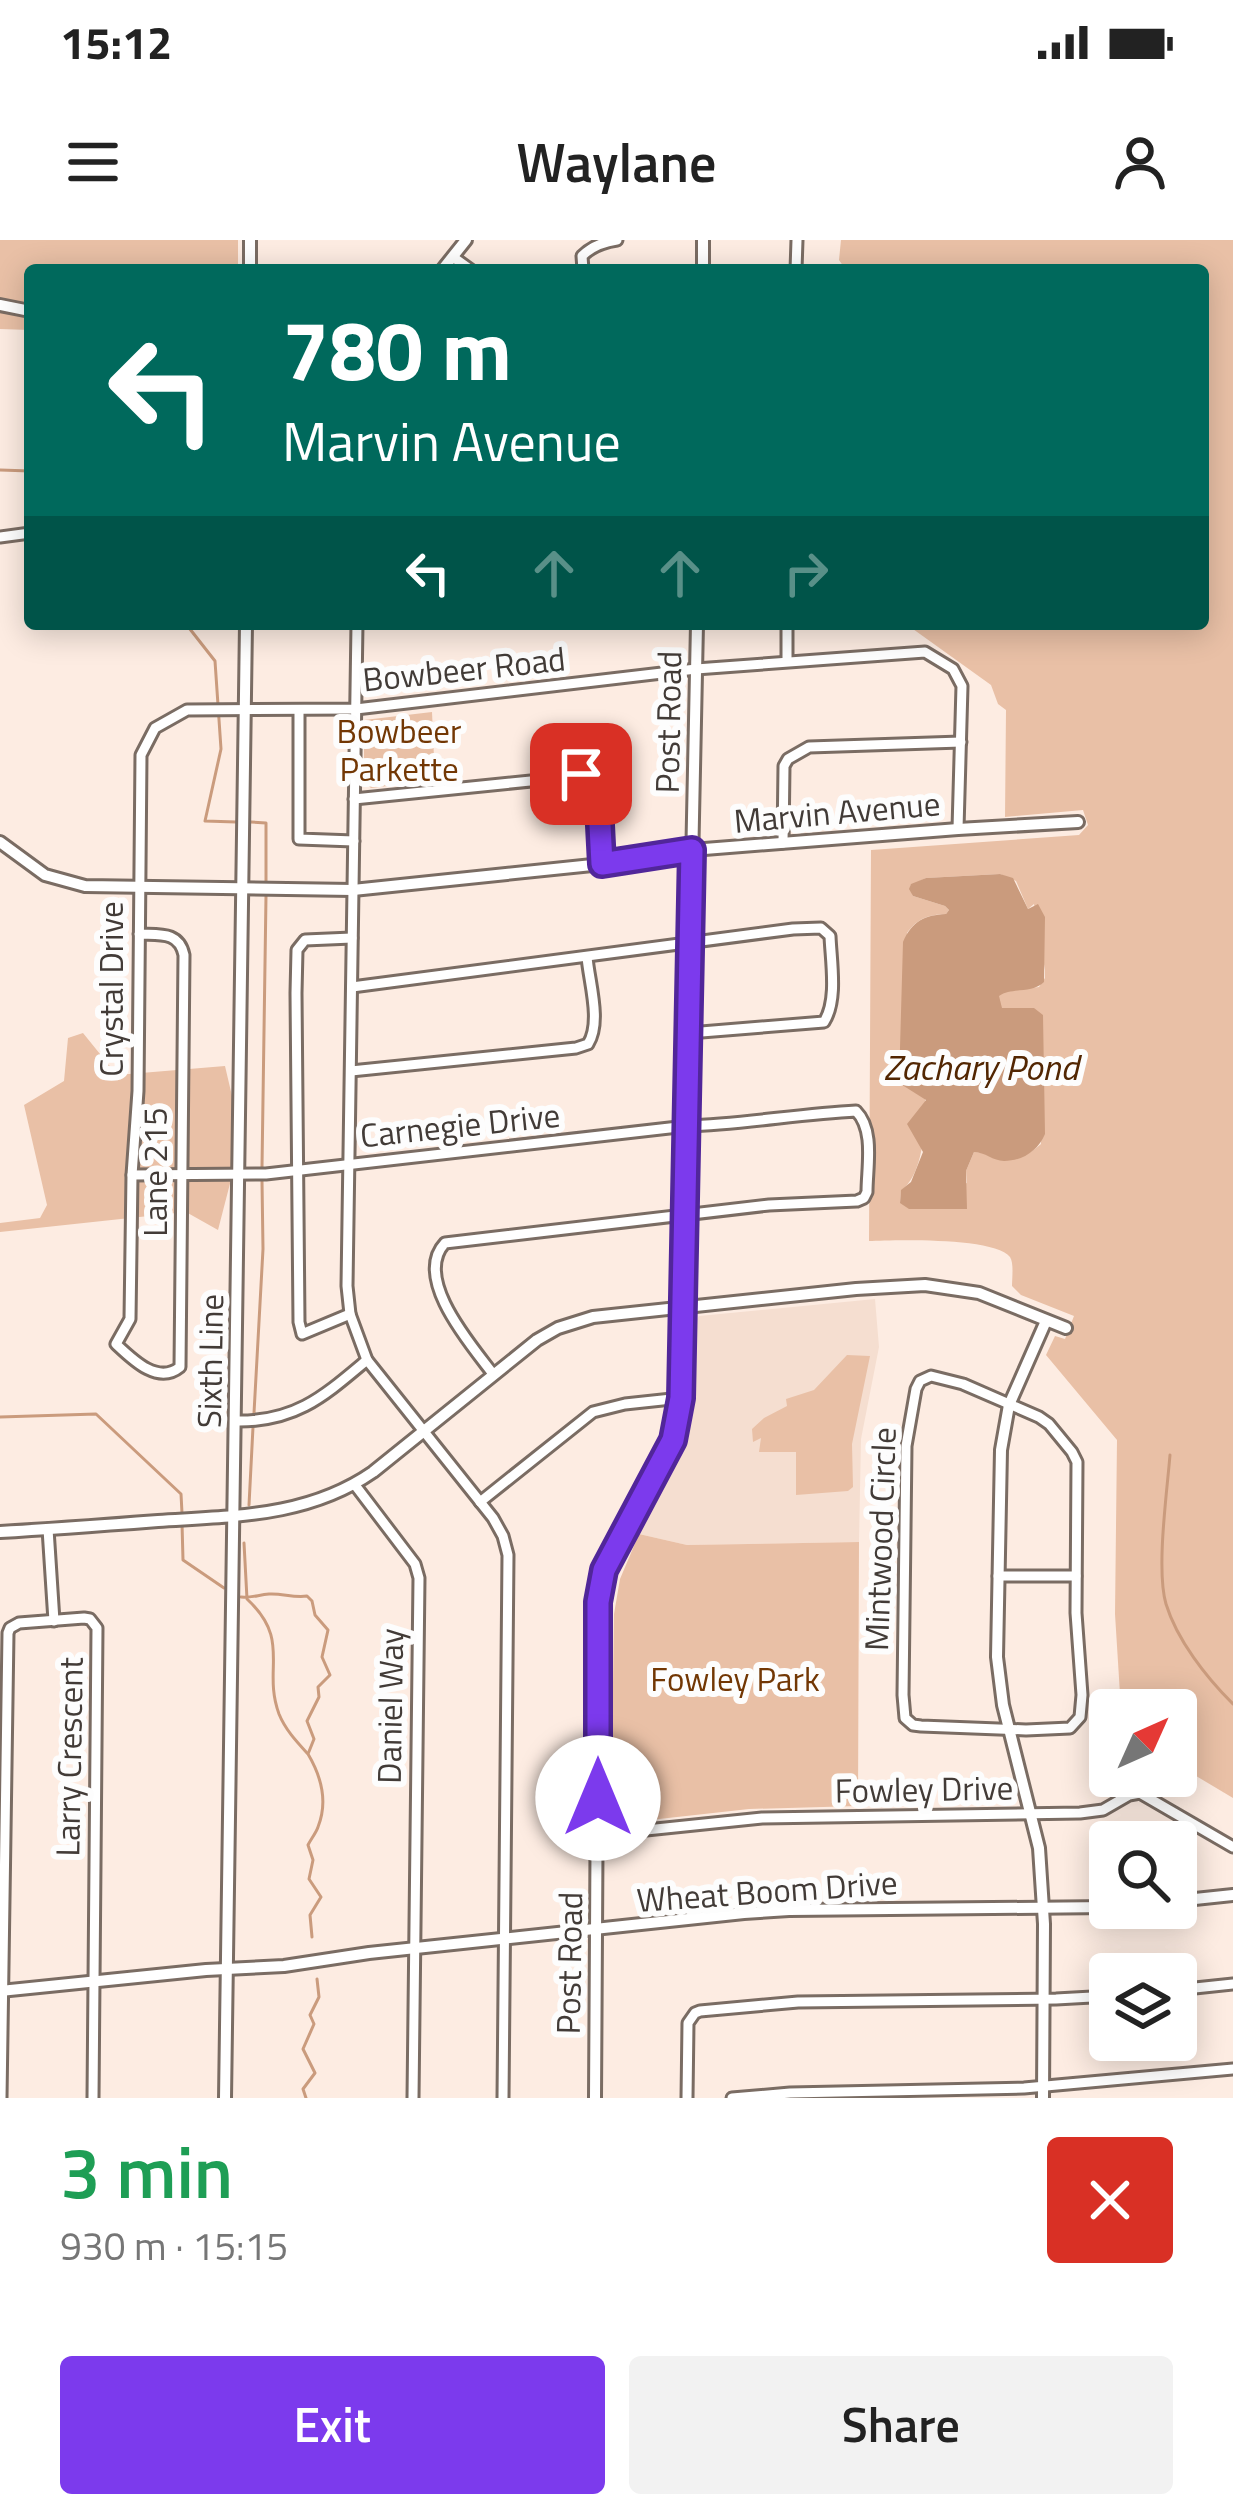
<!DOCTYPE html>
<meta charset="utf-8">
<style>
body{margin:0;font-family:"Titillium Web",sans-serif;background:#f2f2f2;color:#222;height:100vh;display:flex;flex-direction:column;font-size:45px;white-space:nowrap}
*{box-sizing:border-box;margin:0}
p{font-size:39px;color:#767676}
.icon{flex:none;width:66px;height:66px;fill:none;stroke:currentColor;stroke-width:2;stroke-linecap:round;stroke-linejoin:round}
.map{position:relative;height:1858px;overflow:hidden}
.side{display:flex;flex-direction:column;background:#fff;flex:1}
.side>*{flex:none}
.hud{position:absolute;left:24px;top:24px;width:1185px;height:366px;border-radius:12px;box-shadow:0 6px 30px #0003;background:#00695c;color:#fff;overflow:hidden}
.needle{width:78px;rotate:45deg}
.tools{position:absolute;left:1089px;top:1449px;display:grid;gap:24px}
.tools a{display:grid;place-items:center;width:108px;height:108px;border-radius:12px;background:#fff;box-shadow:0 6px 30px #0003;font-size:60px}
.pin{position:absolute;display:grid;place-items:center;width:102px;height:102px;color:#fff;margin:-51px;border-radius:24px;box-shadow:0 6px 18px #0006}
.me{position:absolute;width:132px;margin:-66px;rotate:0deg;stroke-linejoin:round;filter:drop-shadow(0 0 9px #0008)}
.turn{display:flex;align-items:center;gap:42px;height:252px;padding:0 60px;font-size:54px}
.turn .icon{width:156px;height:156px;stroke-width:2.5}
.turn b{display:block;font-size:84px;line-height:102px}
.lanes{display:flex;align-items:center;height:114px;padding:0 60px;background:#0003;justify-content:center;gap:60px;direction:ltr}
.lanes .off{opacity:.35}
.round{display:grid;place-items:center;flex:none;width:126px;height:126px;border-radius:12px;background:#f2f2f2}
.overview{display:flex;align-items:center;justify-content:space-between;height:204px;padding:0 60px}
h1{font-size:72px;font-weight:600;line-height:90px;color:#1e9e55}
.button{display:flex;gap:24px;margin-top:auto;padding:24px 60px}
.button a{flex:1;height:138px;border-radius:12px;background:#7c3aed;color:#fff;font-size:48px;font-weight:600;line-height:138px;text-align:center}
.button a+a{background:#f2f2f2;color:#222}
.status{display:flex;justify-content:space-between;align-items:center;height:84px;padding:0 60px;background:#fff;direction:ltr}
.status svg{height:33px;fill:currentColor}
header{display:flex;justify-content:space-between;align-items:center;height:156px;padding:0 60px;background:#fff;font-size:54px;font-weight:600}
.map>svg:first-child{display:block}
.built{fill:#f5ded0}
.green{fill:#e9c0a6;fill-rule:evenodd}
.water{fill:#ca9b7d}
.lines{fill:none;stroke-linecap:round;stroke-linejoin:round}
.stream{stroke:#ca9b7d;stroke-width:3}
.minor-casing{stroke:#7a6c63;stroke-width:15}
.tertiary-casing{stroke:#7a6c63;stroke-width:16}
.minor{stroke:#fff;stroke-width:9}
.tertiary{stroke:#fff;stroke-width:10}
.route-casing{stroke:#51269a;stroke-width:30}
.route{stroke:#7c3aed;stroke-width:21}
.labels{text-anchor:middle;stroke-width:12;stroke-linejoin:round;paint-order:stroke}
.street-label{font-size:33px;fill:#423b37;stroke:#fdfdfd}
.park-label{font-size:33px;fill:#723704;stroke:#fdfdfd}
.water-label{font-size:36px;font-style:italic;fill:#522602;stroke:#fdfdfd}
</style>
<div class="status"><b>15:12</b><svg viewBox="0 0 49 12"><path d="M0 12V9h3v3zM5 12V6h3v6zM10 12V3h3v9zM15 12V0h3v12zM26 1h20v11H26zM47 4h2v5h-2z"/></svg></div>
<header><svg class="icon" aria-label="menu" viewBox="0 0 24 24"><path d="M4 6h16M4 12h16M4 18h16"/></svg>Waylane<svg class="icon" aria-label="person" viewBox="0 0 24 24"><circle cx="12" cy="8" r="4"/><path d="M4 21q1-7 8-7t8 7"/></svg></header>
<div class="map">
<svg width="1233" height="1858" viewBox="0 0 1233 1858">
<rect width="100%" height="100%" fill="#fdece2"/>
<polygon class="built" points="875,1059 879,1107 861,1199 859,1302 687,1305 639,1294 675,1227 688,1195 694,1168 695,1082 699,1076"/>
<g class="green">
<polygon points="0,0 238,0 238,30 30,30 30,90 0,89"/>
<path d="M841,0H1233V1558L1176,1524V1470H1121L1115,1374L1117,1200L1046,1115L1055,1096L1065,1099L1074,1076L1021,1055L1012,1046C1012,1038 1014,1023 1010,1017C995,997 894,1000 869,1001L871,610L1079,595L1088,585L1083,570L1005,577L1006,470L998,464L991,445L906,384H1203V30H846L839,20ZM1000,634L1016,641L1028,669L1034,664L1045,730V738L1039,747L1006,751L998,755L1001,768H1034L1041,904C1015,927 1003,913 974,912L966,931L967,943L900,963L901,951C948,915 913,749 907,693C918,678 928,675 946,674L949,670L945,666L913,656L910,646L926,638Z"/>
<polygon points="432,472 435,540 371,548 364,542 364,480"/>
<polygon points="83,793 117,835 225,826 232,856 233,932 218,990 186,972 0,992 0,983 40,978 47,965 24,865 64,841 68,798"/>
<polygon points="847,1115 870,1116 852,1204 853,1247 848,1251 796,1255 796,1212 759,1212 761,1198 753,1202 752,1189 764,1178 787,1166 786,1159 814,1150"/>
<polygon points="639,1294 687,1305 859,1302 858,1566 749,1569 614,1584 611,1581 614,1374 620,1339"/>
</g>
<path class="water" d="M1000,634L1013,638L1028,669L1038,664L1045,677L1044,742C1032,754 1012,747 999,756L1002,768H1034L1043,775L1045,894C1038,911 1022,921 1004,921C993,921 985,912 974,912L966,931L967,969H909L900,963L901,950L911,942L923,912L907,884L926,860L899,843L903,702C912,681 925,675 946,674L949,670L945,666L913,656L909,649L911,644L926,638Z"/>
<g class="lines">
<g class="stream">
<polyline points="0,230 30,231"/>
<polyline points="186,384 215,421 221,509 205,581 236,582"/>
<polyline points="251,582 266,583 266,642"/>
<polyline points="262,927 266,656"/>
<polyline points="254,1173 263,1009 262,941"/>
<polyline points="0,1177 96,1174 181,1254 182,1273"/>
<path d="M1170,1215C1167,1252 1156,1330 1166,1364C1177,1400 1206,1437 1233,1464"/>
<polyline points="249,1265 253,1187"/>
<polyline points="182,1283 183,1320 224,1348"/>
<path d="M244,1303L247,1359C292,1401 262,1428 279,1474C285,1489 296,1501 307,1513"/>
<path d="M241,1357C251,1358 258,1355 269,1354C282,1353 293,1358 307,1356L312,1361L315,1375L328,1390L322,1417L330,1435L318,1447L319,1457L307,1481L314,1499L308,1514C321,1536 328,1562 318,1587C316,1593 311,1599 308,1605L313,1620L309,1639L321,1657L310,1675L312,1697"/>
<polyline points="306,1858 303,1849 315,1833 303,1809 314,1784 310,1775 319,1757 317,1739"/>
</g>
<defs>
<g id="minor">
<polyline points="453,17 471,30"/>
<path d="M583,30L582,16C592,6 603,2 617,0"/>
<polyline points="796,30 797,0"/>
<polyline points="0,297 30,293"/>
<polyline points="357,384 347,1046 350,1074 367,1120 493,1278 503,1296 508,1315 503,1858"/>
<polyline points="787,384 787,421"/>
<polyline points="299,470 299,599 354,601"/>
<polyline points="354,559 590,535 596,539 598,547 602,624"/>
<polyline points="783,603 784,526 788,519 809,507 961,502"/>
<path d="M139,694C159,695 179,691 184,715L180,1127C158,1145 133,1120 116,1104L130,1079L132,935L138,851L141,515L155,488L187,470L356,469L696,429L925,412L953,429L962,446L958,589"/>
<path d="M352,747L793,689L821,688L830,696C831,722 838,760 824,782L689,793"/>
<path d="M351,831L576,808L588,804C602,782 589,742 587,717"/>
<path d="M132,935L266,934L687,886C744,884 799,874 856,871C875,890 867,927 867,952L864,958L857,961L769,965L445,1003C412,1038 472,1106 493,1134"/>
<polyline points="350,1074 302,1094 299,1082 296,753 297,710 305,700 352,698"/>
<polygon points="931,1136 963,1144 1039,1177 1049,1184 1072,1212 1077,1222 1076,1373 1082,1455 1080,1477 1070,1488 1026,1490 921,1486 913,1485 905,1478 903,1455 906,1206 916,1149 920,1141"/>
<path d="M236,1181C296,1182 324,1156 367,1120"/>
<polyline points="355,1245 415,1324 419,1338 413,1858"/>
<polyline points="480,1262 593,1172 625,1164 681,1158"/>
<polyline points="48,1289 54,1381"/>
<polyline points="998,1336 1076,1336"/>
<polyline points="598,1595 762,1578 1080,1573 1103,1570 1129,1555 1140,1553 1233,1607"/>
<polyline points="1176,1750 1233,1744"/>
<polyline points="1,1858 8,1393 10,1388 19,1383 84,1378 90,1379 97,1388 93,1858"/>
<polyline points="687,1858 688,1783 695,1773 700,1771 798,1762 1056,1759 1110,1756"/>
<polyline points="732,1858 790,1853 1024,1848 1233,1829"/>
</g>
<g id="tertiary">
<polyline points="250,30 250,0"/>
<polyline points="442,30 466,0"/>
<polyline points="703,30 703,0"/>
<polyline points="0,65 30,71"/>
<polyline points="0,602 45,635 85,646 353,650 602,624 692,610 958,589 1078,582"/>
<path d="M0,1292C53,1289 106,1285 158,1281C234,1276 308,1277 373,1232L537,1100L558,1088L593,1077L856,1049L925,1045L979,1053L1066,1088"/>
<polyline points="1176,1661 1233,1655"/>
<polyline points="0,1751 206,1730 284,1726 369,1713 744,1673 789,1670 1110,1667"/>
<polyline points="225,1858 246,384"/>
<polyline points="595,1858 598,1362 604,1330 673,1200 681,1158 697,384"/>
<polyline points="1043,1858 1044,1684 1039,1608 1003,1465 997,1417 1001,1210 1009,1165 1046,1081"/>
</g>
</defs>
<use href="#minor" class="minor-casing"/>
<use href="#tertiary" class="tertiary-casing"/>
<use href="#minor" class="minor"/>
<use href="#tertiary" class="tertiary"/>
</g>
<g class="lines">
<defs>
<path id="route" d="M581,534C591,535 595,537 598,547L602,624L692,610L681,1158L673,1200L604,1330L598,1362V1558"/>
</defs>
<use href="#route" class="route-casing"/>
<use href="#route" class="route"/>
</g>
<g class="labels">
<g class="street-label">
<text transform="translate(464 429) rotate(-6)" y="12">Bowbeer Road</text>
<text transform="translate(668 482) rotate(-89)" y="12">Post Road</text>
<text transform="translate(837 572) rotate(-5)" y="12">Marvin Avenue</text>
<text transform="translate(111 749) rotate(-90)" y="12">Crystal Drive</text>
<text transform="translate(460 885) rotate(-6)" y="12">Carnegie Drive</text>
<text transform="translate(155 932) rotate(-90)" y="12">Lane 215</text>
<text transform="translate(210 1121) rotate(-89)" y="12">Sixth Line</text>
<text transform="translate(880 1299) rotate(-88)" y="12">Mintwood Circle</text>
<text transform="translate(390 1466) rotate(-89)" y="12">Daniel Way</text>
<text transform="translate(69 1517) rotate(-89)" y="12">Larry Crescent</text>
<text transform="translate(924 1549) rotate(-1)" y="12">Fowley Drive</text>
<text transform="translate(767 1651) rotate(-4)" y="12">Wheat Boom Drive</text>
<text transform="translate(569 1723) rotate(-89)" y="12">Post Road</text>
</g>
<g class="park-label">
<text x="399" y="503">Bowbeer<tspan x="399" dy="38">Parkette</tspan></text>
<text x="735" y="1451">Fowley Park</text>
</g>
<g class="water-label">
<text x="981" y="840">Zachary Pond</text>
</g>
</g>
</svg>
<div class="tools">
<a><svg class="needle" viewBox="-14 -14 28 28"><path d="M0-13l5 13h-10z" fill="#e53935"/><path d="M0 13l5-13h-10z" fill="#767676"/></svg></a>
<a><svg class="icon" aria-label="search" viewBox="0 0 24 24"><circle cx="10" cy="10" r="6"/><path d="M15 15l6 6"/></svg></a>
<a><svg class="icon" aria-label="layers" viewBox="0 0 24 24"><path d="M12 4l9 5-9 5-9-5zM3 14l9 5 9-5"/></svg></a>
</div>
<div class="pin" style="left:581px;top:534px;background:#d93025"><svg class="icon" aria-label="arrive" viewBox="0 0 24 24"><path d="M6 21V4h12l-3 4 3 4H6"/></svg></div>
<svg class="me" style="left:598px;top:1558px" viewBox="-20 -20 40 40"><circle r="19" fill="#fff"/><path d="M0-13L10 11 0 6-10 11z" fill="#7c3aed"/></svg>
<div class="hud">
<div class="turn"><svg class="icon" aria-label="left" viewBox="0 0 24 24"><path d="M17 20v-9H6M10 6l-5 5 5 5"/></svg><div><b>780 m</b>Marvin Avenue</div></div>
<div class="lanes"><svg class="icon" aria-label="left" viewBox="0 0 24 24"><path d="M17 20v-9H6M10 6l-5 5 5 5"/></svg><svg class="icon off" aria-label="ahead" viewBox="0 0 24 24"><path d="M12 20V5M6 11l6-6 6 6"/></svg><svg class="icon off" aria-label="ahead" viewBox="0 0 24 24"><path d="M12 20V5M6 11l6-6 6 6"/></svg><svg class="icon off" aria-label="right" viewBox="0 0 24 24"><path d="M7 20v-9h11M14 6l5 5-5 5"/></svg></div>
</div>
</div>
<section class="side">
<div class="overview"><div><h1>3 min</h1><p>930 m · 15:15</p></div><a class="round" style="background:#d93025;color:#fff"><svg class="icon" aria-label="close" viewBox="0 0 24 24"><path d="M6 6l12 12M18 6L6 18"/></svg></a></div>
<div class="button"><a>Exit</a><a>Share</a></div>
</section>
